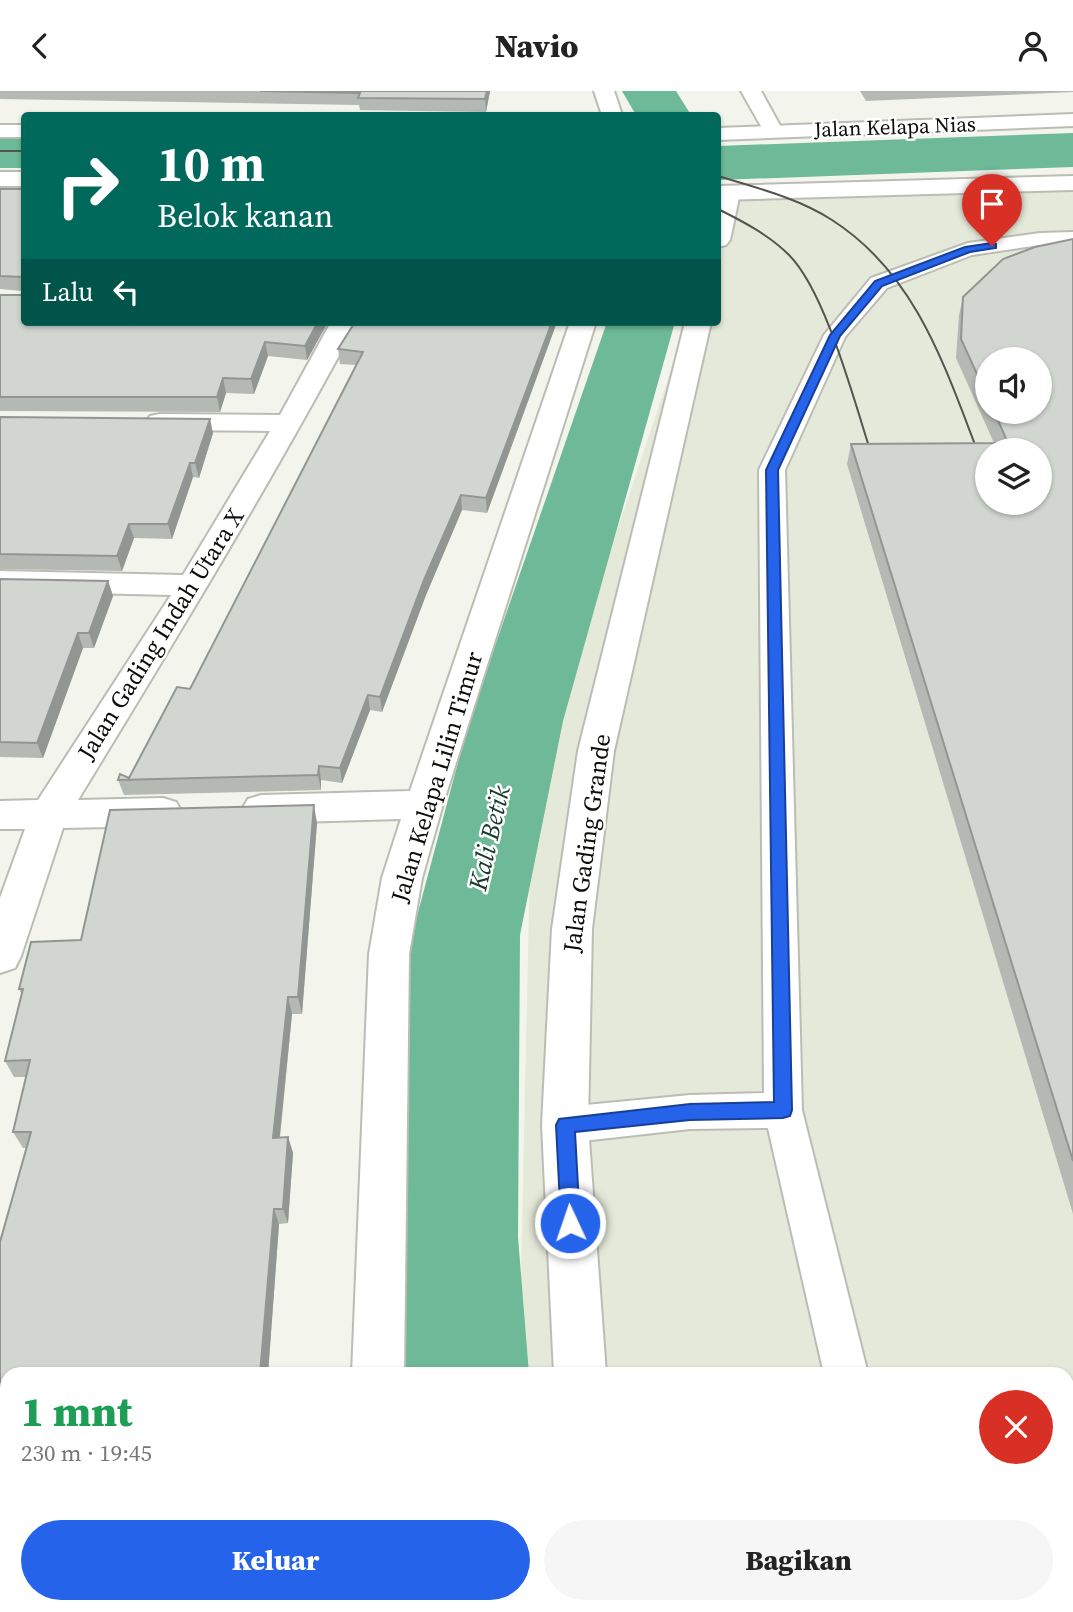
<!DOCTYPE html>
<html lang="id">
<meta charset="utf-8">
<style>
body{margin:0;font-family:"Source Serif 4",serif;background:#f6f6f6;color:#222;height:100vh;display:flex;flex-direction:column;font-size:26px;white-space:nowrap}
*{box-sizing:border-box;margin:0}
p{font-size:23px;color:#767676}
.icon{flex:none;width:38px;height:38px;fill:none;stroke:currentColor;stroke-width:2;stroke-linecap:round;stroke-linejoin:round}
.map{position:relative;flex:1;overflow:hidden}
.sheet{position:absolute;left:0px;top:1276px;width:1074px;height:247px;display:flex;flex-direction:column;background:#fff;border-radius:21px 21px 0 0;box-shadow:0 2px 5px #0004}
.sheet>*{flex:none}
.guide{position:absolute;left:21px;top:21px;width:700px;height:214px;border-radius:7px;box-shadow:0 2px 5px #0004;background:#00695c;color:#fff;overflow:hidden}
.controls{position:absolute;left:975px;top:256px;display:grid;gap:14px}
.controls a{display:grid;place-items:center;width:77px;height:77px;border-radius:50%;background:#fff;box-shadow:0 2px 5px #0004;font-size:35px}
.pin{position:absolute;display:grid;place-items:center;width:60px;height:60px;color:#fff;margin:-72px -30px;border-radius:50% 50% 50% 0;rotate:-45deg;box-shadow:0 0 7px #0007}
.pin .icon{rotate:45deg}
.me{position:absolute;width:77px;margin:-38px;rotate:357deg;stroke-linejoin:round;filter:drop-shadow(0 0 5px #0008)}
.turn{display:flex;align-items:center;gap:24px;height:147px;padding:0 21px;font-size:32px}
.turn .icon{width:91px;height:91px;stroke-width:2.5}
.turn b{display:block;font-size:49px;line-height:60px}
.then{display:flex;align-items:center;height:66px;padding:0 21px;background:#0003;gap:14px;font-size:26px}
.round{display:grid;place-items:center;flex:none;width:74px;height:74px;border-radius:37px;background:#f6f6f6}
.summary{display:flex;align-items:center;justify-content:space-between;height:119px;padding:0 21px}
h1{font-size:42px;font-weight:800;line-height:52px;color:#1e9e55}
.cta{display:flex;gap:14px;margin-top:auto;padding:14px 21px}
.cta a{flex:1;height:80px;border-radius:42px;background:#2563eb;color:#fff;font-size:28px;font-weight:800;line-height:80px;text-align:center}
.cta a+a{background:#f6f6f6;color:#222}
header{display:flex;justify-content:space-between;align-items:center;height:91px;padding:0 21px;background:#fff;font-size:32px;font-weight:800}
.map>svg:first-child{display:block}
.built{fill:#e5e9d9;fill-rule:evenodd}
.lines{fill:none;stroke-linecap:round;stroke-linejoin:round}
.river{fill:#6eb997;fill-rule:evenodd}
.lane-casing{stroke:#bbbdb5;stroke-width:4}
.street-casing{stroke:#bbbdb5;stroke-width:4}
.secondary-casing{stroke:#bbbdb5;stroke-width:4}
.lane{fill:#fff;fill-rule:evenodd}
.street{fill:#fff;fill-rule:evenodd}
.secondary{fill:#fff;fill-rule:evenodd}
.tram{stroke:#555550;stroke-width:2}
.wall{fill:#b4b9b3;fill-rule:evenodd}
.shaded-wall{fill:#929692}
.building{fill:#d1d7d0;stroke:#929692;stroke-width:2;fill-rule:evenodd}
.route{fill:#2563eb;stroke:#184099;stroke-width:2}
.labels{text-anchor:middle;stroke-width:5;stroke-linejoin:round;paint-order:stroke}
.far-street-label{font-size:21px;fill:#0c0c09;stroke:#fff}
.street-label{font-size:24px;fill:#0c0c09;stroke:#fff}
.water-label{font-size:26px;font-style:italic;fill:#193b2c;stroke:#fff}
</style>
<header><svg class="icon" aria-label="back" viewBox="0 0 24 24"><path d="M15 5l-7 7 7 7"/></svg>Navio<svg class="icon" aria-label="person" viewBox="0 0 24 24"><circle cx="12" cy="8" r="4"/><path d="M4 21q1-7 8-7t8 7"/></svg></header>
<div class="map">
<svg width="1073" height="1521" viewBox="0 0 1073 1521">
<rect width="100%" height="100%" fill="#f3f5ec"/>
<path class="built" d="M1073,92V1521H545V1516H1068V1283H520L519,1273L530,772L576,562L687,231H718V140L730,103ZM987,268H1040V320H987ZM987,359H1040V411H987Z"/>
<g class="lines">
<g class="river">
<polygon points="622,0 676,0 691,24 636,24"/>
<polygon points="1073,42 1073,76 718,89 718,55"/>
<rect x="0" y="43" width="24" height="34"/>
<polygon points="607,231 675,231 563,630 520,844 518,1146 529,1283 391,1283 390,1146 412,844 469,630"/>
<rect x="396" y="1516" width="152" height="5"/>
</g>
<defs>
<g id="lane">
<polygon points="1073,141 1073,153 1040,154 972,164 887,197 845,246 785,379 802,1019 868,1283 824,1283 768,1037 690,1038 565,1052 551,1046 545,1034 551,1022 565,1016 690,1004 764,1002 759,379 824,244 871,187 968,152 1040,142"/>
<polygon points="877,1516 926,1516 929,1521 879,1521"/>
</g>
<g id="street">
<polygon points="594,0 614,0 622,24 602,24"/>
<polygon points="741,0 761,0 783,40 780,44 766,44"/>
<polygon points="729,95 737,97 740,102 730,149 726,154 718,156 718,103 721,97"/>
<path d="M331,231H357C270,394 174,551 78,709L163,707L176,711L182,721L176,731L163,735L63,737L21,865L15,877L0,882V807L25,738H0V710L38,709L171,504L0,500V480L183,484L270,340L160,339L150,337L146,331L150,325L160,323L280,324Z"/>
<polygon points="570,231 596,231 443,713 422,787 409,863 404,1283 352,1283 369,863 382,787 401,728 261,732 248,728 242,718 248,708 261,704 410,700"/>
<polygon points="685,231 711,231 614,660 592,838 588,1034 606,1283 554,1283 542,1034 552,838 578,660"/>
<polygon points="344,1516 400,1516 401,1521 343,1521"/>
<polygon points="568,1516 624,1516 626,1521 568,1521"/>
</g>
<g id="secondary">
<polygon points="1073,23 1073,35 718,49 718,37"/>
<rect x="0" y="34" width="24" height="12"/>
<rect x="0" y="81" width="24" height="14"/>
<polygon points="1073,85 1073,99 718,109 718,95"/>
</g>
</defs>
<use href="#lane" class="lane-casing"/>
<use href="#street" class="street-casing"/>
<use href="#secondary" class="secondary-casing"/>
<use href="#lane" class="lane"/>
<use href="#street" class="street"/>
<use href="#secondary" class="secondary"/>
<g class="tram">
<polyline points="0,60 24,60"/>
<path d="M718,85C757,97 798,107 832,129C918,184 946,280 981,369"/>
<path d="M718,118C744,131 769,144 789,164C827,202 856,318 874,371"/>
</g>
</g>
<g class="wall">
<polygon points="0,0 490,0 486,21 360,19 359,14 0,8"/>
<polygon points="860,0 1073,0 1073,1 866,10"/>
<polygon points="0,98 24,98 24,231 328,231 307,269 268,265 254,303 226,302 220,321 0,320 0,204 22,204 22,200 0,198"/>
<path d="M1073,148V1123L847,373L851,353L994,352L956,267L959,224L963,206ZM987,268L1040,320H987Z"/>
<polygon points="355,231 557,231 487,422 462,419 426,504 382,621 370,619 342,692 321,689 321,699 124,704 118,689 129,687 190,598 356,274 340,273 338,258"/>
<polygon points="0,326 213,342 199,387 193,386 172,448 134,447 122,480 0,478"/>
<polygon points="0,488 108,490 113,505 94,557 83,557 43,667 0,666"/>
<polygon points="317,732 302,923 292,923 280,1047 288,1046 293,1062 288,1132 279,1133 268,1283 7,1283 26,1057 23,1057 13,1041 26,986 14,986 5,970 22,904 19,898 81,849"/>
</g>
<g class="shaded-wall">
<polygon points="487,0 490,0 486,21 485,8"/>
<polygon points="318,231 328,231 307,269 305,255"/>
<polygon points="552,231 557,231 487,422 486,407"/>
<polygon points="265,251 268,265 254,303 251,288"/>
<polygon points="223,287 226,302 220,321 217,306"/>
<polygon points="210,328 213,342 199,387 195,372"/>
<polygon points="190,372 193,386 172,448 168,433"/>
<polygon points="461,404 462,419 426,504 382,621 380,606 424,489"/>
<polygon points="129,433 134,447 122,480 117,465"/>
<polygon points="108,490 113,505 94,557 89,542"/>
<polygon points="78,542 83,557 43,667 37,652"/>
<polygon points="368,604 370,619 342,692 340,677"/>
<polygon points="319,675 321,689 321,699 318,684"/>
<polygon points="314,714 317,732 302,923 298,906"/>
<polygon points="288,906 292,923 278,1062 273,1047"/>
<polygon points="288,1046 293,1062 288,1132 283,1118"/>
<polygon points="274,1118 279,1133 268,1283 260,1283"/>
<polygon points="253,1516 260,1516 260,1521 252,1521"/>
</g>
<g class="building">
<polygon points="260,0 487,0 485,8 358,7 360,2"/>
<polygon points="0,98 24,98 24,231 318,231 305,255 265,251 251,288 223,287 217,306 0,306 0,204 22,204 22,186 0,185"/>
<path d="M1073,148V1070L851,353L1008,352L994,320H1040V268H987V305L961,248L963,206L1003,168L1035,156ZM987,359H1040V411H987Z"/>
<polygon points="355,231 552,231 486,407 461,404 424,489 380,606 368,604 340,677 319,675 318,684 118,689 120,683 129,687 177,596 190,598 363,261 338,258"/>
<polygon points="0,326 210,328 195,372 190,372 168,433 129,433 117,465 0,463"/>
<polygon points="0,488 108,490 89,542 78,542 37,652 0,651"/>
<polygon points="314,714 298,906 288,906 273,1047 288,1046 283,1118 274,1118 260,1283 7,1283 7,1516 253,1516 252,1521 0,1521 0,1151 31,1041 13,1041 30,969 5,970 23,898 19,898 31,851 81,849 110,719"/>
</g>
<polygon class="route" points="992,152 996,153 996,157 970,161 882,195 840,245 778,379 792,1019 790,1025 783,1027 690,1029 575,1041 580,1132 577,1138 570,1141 564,1138 561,1132 556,1034 559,1028 690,1013 774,1011 766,379 830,244 875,190 965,156"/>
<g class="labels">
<g class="far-street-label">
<text transform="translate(895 36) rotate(-2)" y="7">Jalan Kelapa Nias</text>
</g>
<g class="street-label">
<text transform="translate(161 543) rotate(-58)" y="8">Jalan Gading Indah Utara X</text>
<text transform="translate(437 686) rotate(-73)" y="8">Jalan Kelapa Lilin Timur</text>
<text transform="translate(587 752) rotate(-82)" y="8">Jalan Gading Grande</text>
</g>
<g class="water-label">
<text transform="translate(489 747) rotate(-77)" y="9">Kali Betik</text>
</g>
</g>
</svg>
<div class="controls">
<a><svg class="icon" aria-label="sound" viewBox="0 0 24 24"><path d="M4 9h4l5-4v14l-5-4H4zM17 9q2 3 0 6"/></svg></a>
<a><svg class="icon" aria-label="layers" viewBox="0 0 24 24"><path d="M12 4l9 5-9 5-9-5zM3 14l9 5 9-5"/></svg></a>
</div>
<div class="pin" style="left:992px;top:155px;background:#d93025"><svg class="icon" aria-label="arrive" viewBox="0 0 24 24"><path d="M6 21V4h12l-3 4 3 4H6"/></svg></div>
<svg class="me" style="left:570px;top:1132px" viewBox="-20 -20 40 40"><circle r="17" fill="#2563eb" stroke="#fff" stroke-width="3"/><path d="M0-11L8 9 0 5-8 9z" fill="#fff"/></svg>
<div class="guide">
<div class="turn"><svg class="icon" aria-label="right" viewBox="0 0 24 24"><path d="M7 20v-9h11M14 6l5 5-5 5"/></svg><div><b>10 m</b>Belok kanan</div></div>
<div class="then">Lalu<svg class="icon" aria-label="left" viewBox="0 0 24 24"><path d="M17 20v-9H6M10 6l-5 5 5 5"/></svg></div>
</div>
<section class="sheet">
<div class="summary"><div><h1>1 mnt</h1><p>230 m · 19:45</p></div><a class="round" style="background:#d93025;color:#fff"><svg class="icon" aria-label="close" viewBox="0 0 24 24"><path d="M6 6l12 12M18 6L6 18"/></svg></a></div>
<div class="cta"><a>Keluar</a><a>Bagikan</a></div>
</section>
</div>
